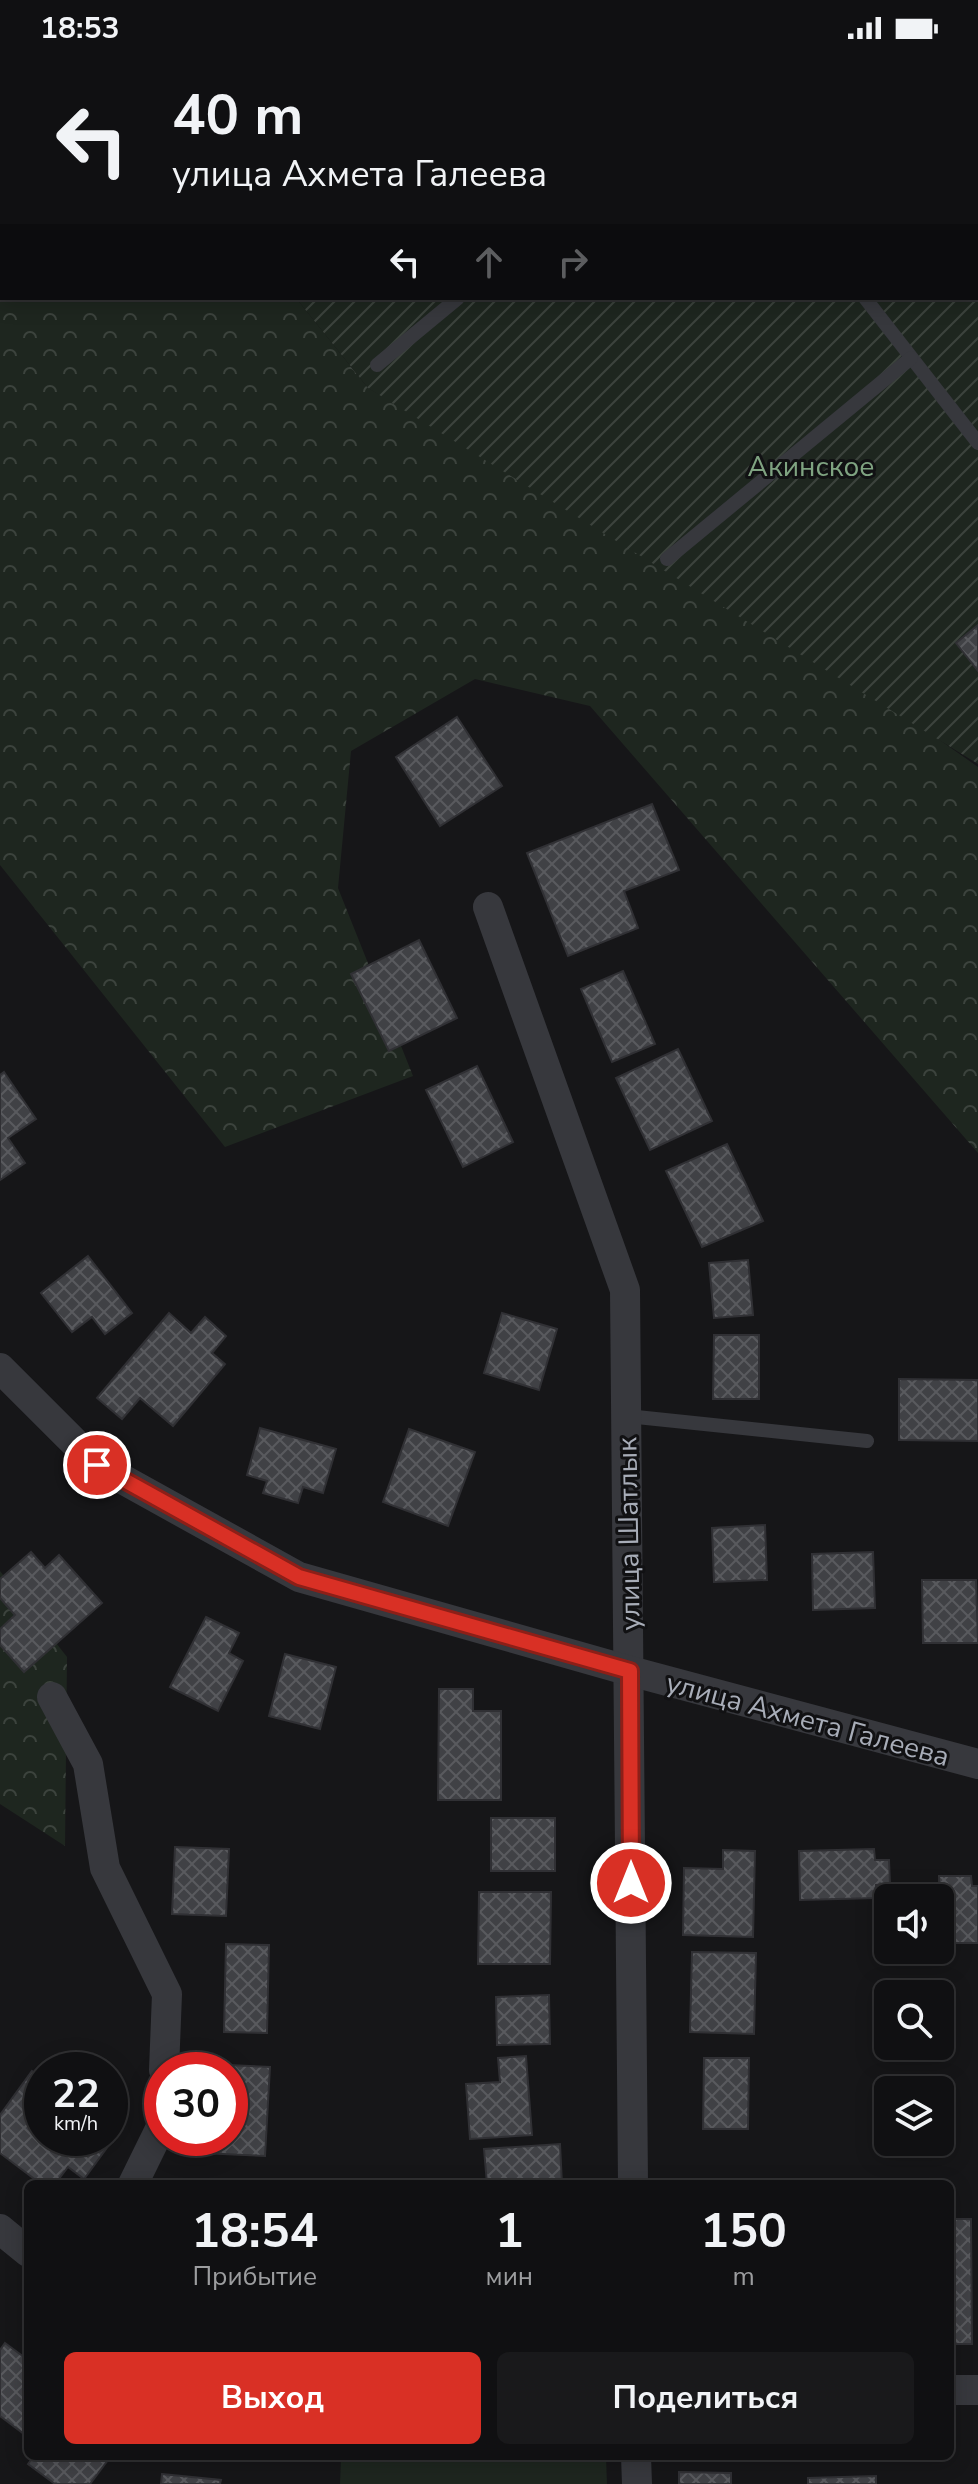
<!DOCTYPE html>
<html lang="ru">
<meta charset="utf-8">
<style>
body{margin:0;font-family:"Nunito Sans",sans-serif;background:#19191b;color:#f1f3f6;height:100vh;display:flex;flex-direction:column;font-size:30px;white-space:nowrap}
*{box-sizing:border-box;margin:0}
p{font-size:26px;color:#9c9d9f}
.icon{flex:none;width:44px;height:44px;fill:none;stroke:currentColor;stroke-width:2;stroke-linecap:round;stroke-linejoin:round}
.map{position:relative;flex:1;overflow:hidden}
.panel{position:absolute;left:24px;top:2124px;width:930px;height:280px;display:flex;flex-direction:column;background:#101012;border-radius:12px;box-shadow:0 4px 20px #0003,0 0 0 2px #303032}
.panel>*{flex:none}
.guide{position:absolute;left:0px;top:0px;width:978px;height:244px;box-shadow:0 4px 20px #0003,0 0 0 2px #303032;background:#101012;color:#f1f3f6;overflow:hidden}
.buttons{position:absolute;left:874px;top:1828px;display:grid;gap:16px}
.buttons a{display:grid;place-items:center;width:80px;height:80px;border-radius:12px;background:#101012;box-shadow:0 4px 20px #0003,0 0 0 2px #303032;font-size:40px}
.speed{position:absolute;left:24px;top:1996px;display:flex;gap:16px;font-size:40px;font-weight:700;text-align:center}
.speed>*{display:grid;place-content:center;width:104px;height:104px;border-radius:50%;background:#101012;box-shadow:0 4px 20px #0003,0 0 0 2px #303032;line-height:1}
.speed small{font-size:20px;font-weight:400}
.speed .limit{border:12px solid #d22;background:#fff;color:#111}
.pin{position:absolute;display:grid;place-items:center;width:68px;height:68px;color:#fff;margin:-34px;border:4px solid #fff;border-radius:50%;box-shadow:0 2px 8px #0007}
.me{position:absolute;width:88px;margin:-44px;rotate:0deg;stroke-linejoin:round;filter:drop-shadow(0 0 6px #0008)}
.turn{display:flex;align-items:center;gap:28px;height:168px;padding:0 40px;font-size:36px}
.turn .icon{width:104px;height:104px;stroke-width:2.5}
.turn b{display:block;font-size:56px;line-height:68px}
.lanes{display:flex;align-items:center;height:76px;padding:0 40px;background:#0003;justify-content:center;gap:40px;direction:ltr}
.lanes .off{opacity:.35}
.eta{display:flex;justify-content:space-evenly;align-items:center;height:136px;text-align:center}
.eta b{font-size:48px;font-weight:700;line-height:56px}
.primary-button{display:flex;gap:16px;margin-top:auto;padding:16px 40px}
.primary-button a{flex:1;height:92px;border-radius:12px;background:#d93025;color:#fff;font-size:32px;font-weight:700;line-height:92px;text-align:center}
.primary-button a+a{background:#19191b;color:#f1f3f6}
.status{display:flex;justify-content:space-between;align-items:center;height:56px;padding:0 40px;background:#101012;direction:ltr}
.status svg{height:22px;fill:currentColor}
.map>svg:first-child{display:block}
.grass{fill:#1e261f}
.forest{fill:url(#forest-crowns)}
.garden{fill:url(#garden-furrows)}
.building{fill:url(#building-cross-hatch);stroke:#303034;stroke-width:2}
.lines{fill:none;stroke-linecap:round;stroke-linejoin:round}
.lane{stroke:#37383d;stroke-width:14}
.street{stroke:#37383d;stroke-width:30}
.route-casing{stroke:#8d1f18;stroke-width:20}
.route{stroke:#d93025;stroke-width:14}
.labels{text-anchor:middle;stroke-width:6;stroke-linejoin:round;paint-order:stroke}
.park-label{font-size:28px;fill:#7fa381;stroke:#111113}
.street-label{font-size:28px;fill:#a8adb8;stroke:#111113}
</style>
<div class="status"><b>18:53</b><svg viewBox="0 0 49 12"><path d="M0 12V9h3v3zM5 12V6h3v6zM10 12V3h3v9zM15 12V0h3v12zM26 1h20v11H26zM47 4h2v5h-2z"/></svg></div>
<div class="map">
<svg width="978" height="2428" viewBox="0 0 978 2428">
<defs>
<pattern id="forest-crowns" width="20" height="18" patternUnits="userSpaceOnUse" patternTransform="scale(2)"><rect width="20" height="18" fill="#1e261f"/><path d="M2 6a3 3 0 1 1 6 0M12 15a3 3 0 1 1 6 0" fill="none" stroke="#3c433d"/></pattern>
<pattern id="garden-furrows" width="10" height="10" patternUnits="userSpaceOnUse" patternTransform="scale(2)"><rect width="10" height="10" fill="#1e261f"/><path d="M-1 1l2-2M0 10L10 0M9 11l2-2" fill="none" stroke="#3c433d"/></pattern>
<pattern id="building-cross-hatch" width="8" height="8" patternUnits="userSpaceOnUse" patternTransform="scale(2)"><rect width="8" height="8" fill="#404145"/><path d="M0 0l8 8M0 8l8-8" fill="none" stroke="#595a5e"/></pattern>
</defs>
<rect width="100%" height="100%" fill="#161618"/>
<polygon class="grass" points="341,2400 606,2400 607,2428 340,2428"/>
<g class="forest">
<polygon points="0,0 104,2 2,2 2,242 296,242 368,332 765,561 978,711 978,1097 590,650 475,623 351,695 338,832 413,1020 225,1091 0,809"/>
<polygon points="0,1515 67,1601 65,1790 0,1748"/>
</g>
<polygon class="garden" points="103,0 978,0 978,708 368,332 296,242 976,242 976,2"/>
<g class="building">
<polygon points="978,569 978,615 956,587"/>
<polygon points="457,661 502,730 440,770 396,701"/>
<polygon points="652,748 679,814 624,835 638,872 568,900 527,797"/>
<polygon points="419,884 457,962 389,995 351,918"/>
<polygon points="623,915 655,988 612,1006 581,933"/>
<polygon points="678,993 712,1065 650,1094 616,1022"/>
<polygon points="477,1010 513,1086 463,1111 426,1034"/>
<polygon points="4,1016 36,1063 8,1082 25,1107 0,1124 0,1019"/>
<polygon points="727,1088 763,1165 702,1191 666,1115"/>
<polygon points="88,1200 132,1257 105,1278 92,1261 72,1276 41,1237"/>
<polygon points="748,1204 753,1259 714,1262 709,1207"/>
<polygon points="169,1257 191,1277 205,1261 226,1280 212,1297 225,1308 173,1370 140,1342 122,1363 97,1342"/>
<polygon points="502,1257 557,1273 539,1334 484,1317"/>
<polygon points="714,1279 759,1279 759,1343 713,1343"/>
<polygon points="899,1323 978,1324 978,1385 899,1384"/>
<polygon points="260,1372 336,1393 323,1437 303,1431 298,1447 263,1437 267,1425 247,1419"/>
<polygon points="409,1373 475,1396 448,1470 383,1446"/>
<polygon points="765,1469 767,1524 714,1526 712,1472"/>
<polygon points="31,1496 45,1512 59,1499 102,1547 24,1616 0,1589 0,1573 15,1559 0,1542 0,1523"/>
<polygon points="873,1496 875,1552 813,1554 812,1498"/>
<polygon points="922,1524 976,1524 978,1587 923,1587"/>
<polygon points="206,1561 239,1577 229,1597 243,1605 218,1655 170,1631"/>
<polygon points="285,1598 336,1611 320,1673 269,1660"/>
<polygon points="439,1633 473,1633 473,1655 501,1655 501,1744 438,1744"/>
<rect x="491" y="1762" width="64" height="53"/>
<polygon points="175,1791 229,1793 226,1860 172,1858"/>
<polygon points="874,1793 875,1804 889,1804 890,1828 876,1829 876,1842 800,1844 799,1795"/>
<polygon points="723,1794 755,1795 753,1881 683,1879 684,1812 723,1813"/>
<polygon points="939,1820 971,1820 972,1830 978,1830 978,1887 940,1887"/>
<polygon points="479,1836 551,1836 550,1908 478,1908"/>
<polygon points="226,1888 269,1889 267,1977 224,1976"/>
<polygon points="692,1896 756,1897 754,1978 690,1976"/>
<polygon points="549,1939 550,1988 497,1989 496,1941"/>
<polygon points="526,2000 532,2079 470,2083 466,2028 500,2026 498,2002"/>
<polygon points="704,2002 749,2002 748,2073 703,2073"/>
<polygon points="205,2008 270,2011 265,2100 201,2097 202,2082 230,2082 230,2014 205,2014"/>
<polygon points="32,2015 42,2022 42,2082 110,2082 110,2073 117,2078 84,2123 68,2111 55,2128 41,2128 0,2097 0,2059"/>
<polygon points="560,2088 562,2128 487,2128 484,2093"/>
<polygon points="950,2163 971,2163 972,2288 950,2288"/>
<polygon points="5,2287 28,2304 28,2372 24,2378 0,2360 0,2294"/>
<polygon points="34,2400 111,2400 90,2428 55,2428 28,2408"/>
<polygon points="679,2416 731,2417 731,2428 679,2428"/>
<polygon points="162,2418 221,2424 220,2428 161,2428"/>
<polygon points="876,2420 876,2428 808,2428 808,2422"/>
</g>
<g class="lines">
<g class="lane">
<polyline points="685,0 686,2"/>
<polyline points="865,242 978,387"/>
<polyline points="377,309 458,242"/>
<polyline points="667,503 911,302"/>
<polyline points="627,1360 867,1385"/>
</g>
<g class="street">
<polyline points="935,0 936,2"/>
<polyline points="976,55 978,57"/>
<polyline points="488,851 625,1234 633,2128"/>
<polyline points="0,1312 97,1409 299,1521 630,1615 978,1708"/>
<polyline points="52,1641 88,1708 105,1812 167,1938 164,2014"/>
<polyline points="133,2128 161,2071 162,2046"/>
<polyline points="0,2173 28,2196"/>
<polyline points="950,2334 978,2334"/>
<polyline points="636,2400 637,2428"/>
</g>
</g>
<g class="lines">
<defs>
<polyline id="route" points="97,1409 299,1521 630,1615 631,1827"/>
</defs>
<use href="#route" class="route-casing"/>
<use href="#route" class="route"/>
</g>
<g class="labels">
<g class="park-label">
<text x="811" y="420">Акинское</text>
</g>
<g class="street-label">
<text transform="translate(628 1478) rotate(-91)" y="10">улица Шатлык</text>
<text transform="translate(808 1663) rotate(15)" y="10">улица Ахмета Галеева</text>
</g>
</g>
</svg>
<div class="buttons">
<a><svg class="icon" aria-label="sound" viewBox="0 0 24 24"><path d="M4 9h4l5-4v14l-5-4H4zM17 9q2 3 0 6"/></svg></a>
<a><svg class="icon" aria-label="search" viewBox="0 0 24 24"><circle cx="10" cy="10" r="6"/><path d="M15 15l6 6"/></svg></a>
<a><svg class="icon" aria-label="layers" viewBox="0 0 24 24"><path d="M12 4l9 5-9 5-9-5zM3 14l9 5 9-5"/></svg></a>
</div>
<div class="speed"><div>22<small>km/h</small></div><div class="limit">30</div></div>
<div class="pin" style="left:97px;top:1409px;background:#d93025"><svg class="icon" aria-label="arrive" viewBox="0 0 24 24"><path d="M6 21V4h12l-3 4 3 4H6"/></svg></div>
<svg class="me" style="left:631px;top:1827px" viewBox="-20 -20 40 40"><circle r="17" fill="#d93025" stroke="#fff" stroke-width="3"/><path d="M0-11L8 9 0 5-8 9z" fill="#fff"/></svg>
<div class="guide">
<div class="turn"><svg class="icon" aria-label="left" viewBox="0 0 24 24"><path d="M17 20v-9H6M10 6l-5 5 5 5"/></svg><div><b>40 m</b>улица Ахмета Галеева</div></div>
<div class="lanes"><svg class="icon" aria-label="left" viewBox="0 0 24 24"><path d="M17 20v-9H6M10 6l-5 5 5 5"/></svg><svg class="icon off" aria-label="ahead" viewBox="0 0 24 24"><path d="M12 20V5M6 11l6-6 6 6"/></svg><svg class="icon off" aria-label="right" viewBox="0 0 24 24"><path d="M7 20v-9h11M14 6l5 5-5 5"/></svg></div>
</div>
<section class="panel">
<div class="eta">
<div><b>18:54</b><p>Прибытие</p></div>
<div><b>1</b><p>мин</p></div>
<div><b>150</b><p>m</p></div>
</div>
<div class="primary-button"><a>Выход</a><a>Поделиться</a></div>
</section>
</div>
